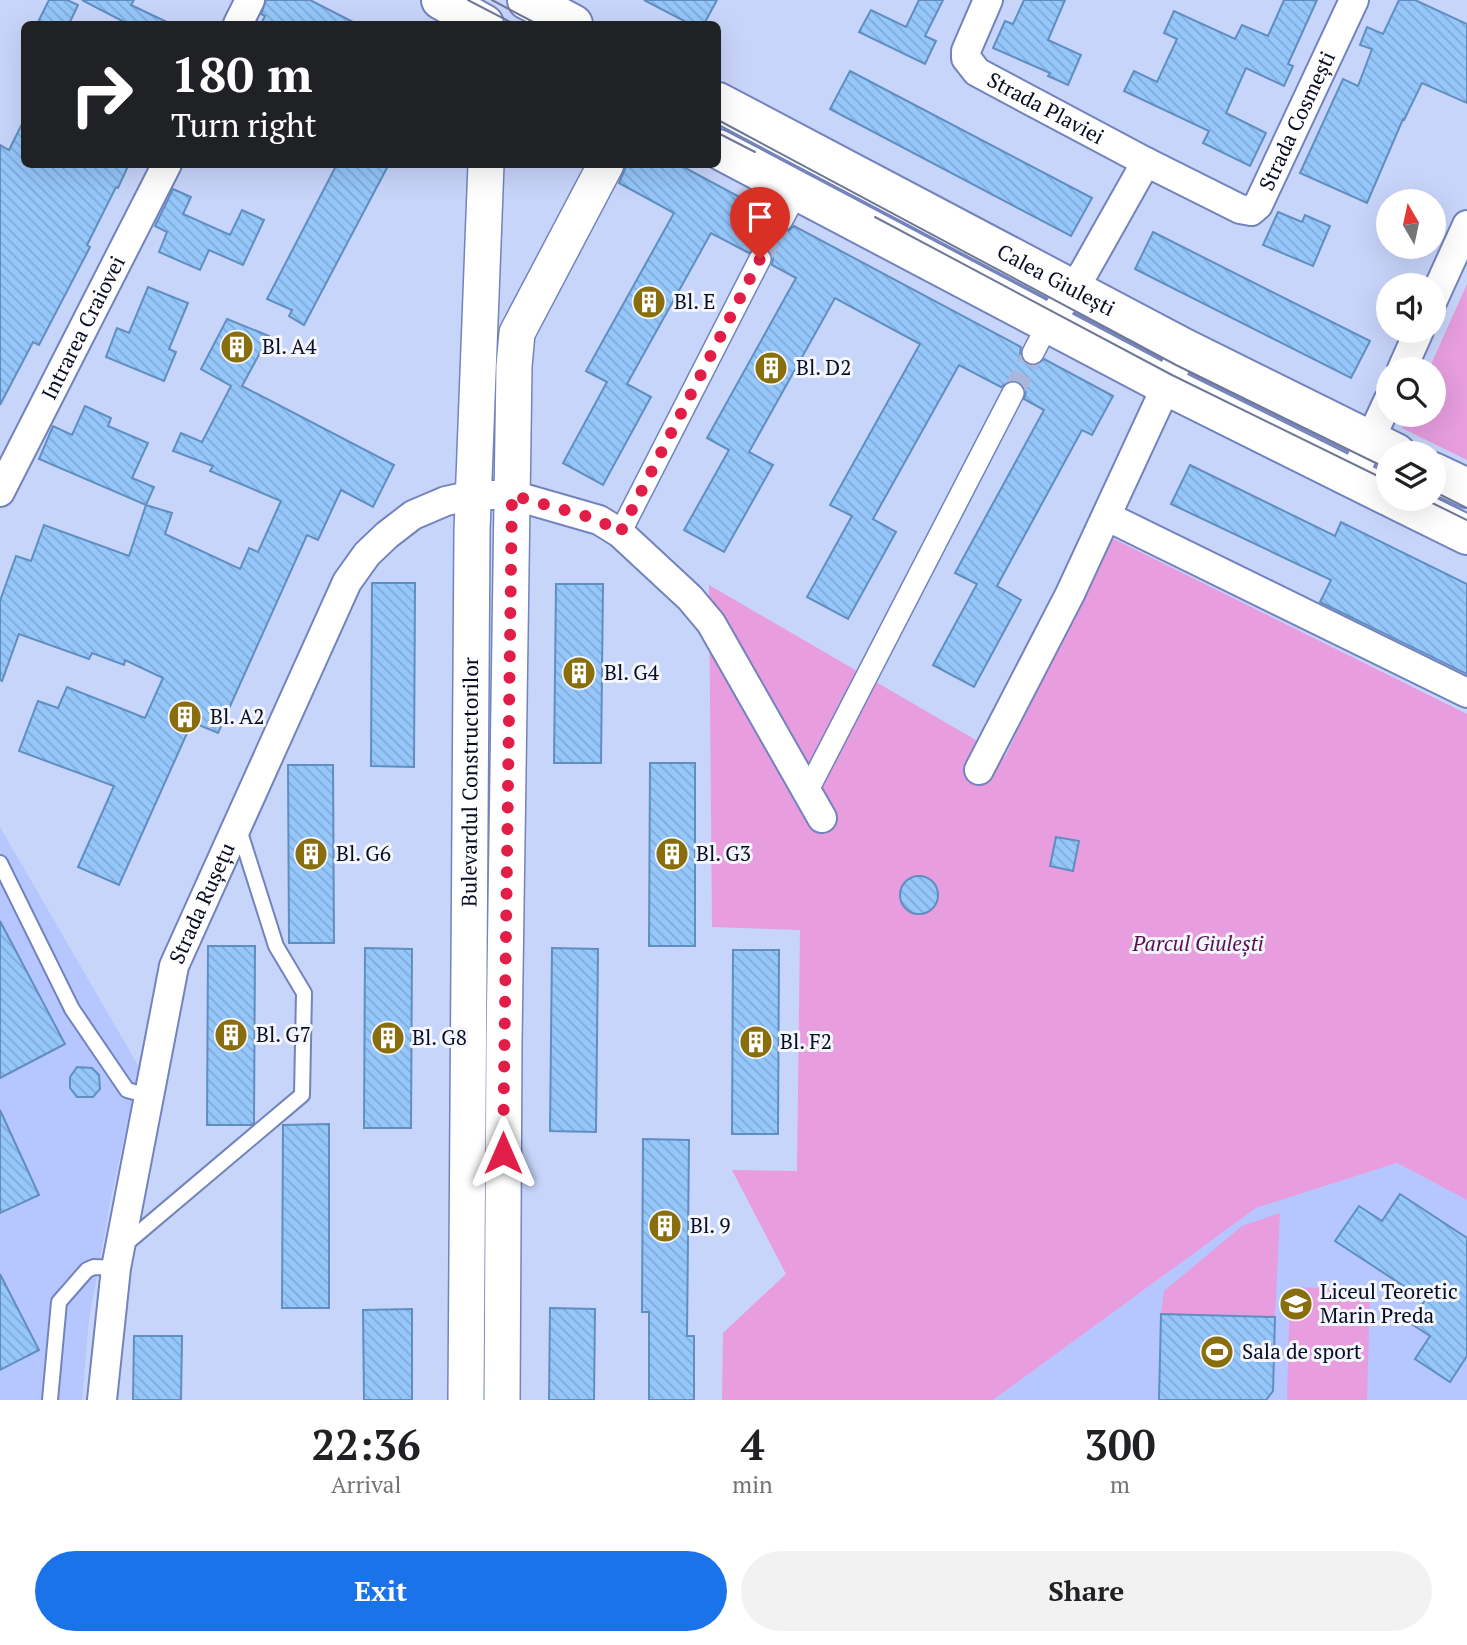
<!DOCTYPE html>
<meta charset="utf-8">
<style>
body{margin:0;font-family:"PT Serif",serif;background:#f2f2f2;color:#202124;height:100vh;display:flex;flex-direction:column;font-size:26px;white-space:nowrap}
*{box-sizing:border-box;margin:0}
p{font-size:23px;color:#757577}
.icon{flex:none;width:38px;height:38px;fill:none;stroke:currentColor;stroke-width:2;stroke-linecap:round;stroke-linejoin:round}
.map{position:relative;height:1400px;overflow:hidden}
.panel{display:flex;flex-direction:column;background:#fff;flex:1}
.panel>*{flex:none}
.top-card{position:absolute;left:21px;top:21px;width:700px;height:147px;border-radius:10px;box-shadow:0 7px 28px #0002;background:#202124;color:#fff;overflow:hidden}
.needle{width:46px;rotate:351deg}
.buttons{position:absolute;left:1376px;top:189px;display:grid;gap:14px}
.buttons a{display:grid;place-items:center;width:70px;height:70px;border-radius:50%;background:#fff;box-shadow:0 7px 28px #0002;font-size:35px}
.pin{position:absolute;display:grid;place-items:center;width:60px;height:60px;color:#fff;margin:-72px -30px;border-radius:50% 50% 50% 0;rotate:-45deg;box-shadow:0 0 7px #0007}
.pin .icon{rotate:45deg}
.me{position:absolute;width:77px;margin:-38px;rotate:0deg;stroke-linejoin:round;filter:drop-shadow(0 0 5px #0008)}
.turn{display:flex;align-items:center;gap:24px;height:147px;padding:0 35px;font-size:32px}
.turn .icon{width:91px;height:91px;stroke-width:2.5}
.turn b{display:block;font-size:49px;line-height:60px}
.eta{display:flex;justify-content:space-evenly;align-items:center;height:119px;text-align:center}
.eta b{font-size:42px;font-weight:700;line-height:49px}
.action{display:flex;gap:14px;margin-top:auto;padding:14px 35px}
.action a{flex:1;height:80px;border-radius:42px;background:#1a73e8;color:#fff;font-size:28px;font-weight:700;line-height:80px;text-align:center}
.action a+a{background:#f2f2f2;color:#202124}
.map>svg:first-child{display:block}
.built{fill:#b5c7fe}
.green{fill:#e79dde}
.building{fill:url(#building-back-hatch);stroke:#608ec0;stroke-width:2}
.lines{fill:none;stroke-linecap:round;stroke-linejoin:round}
.pedestrian-tunnel{stroke:#abb7da;stroke-width:21;stroke-dasharray:21 10;stroke-linecap:butt}
.service-casing{stroke:#7283bd;stroke-width:18}
.pedestrian-casing{stroke:#7283bd;stroke-width:24}
.minor-casing{stroke:#7283bd;stroke-width:32}
.tertiary-casing{stroke:#7283bd;stroke-width:38}
.secondary-casing{stroke:#7283bd;stroke-width:42}
.service{stroke:#fff;stroke-width:14}
.pedestrian{stroke:#fff;stroke-width:21}
.minor{stroke:#fff;stroke-width:28}
.tertiary{stroke:#fff;stroke-width:35}
.secondary{stroke:#fff;stroke-width:38}
.tram{stroke:#6f7896;stroke-width:2}
.route{stroke:#e11d48;stroke-width:12;stroke-dasharray:0 21.6}
.labels{text-anchor:middle;stroke-width:6;stroke-linejoin:round;paint-order:stroke}
.street-label{font-size:21px;fill:#080d23;stroke:#f4f6fd}
.poi-label{font-size:21px;fill:#080d23;stroke:#f4f6fd;text-anchor:start}
.park-label{font-size:21px;font-style:italic;fill:#541150;stroke:#f4f6fd}
</style>
<div class="map">
<svg width="1467" height="1400" viewBox="0 0 1467 1400">
<defs>
<pattern id="building-back-hatch" width="6" height="6" patternUnits="userSpaceOnUse" patternTransform="scale(1.75)"><rect width="6" height="6" fill="#96c7fb"/><path d="M-1 5l2 2M0 0l6 6M5-1l2 2" fill="none" stroke="#80aad7"/></pattern>
</defs>
<rect width="100%" height="100%" fill="#c8d5fa"/>
<g class="built">
<polygon points="0,827 139,1067 110,1203 89,1321 82,1400 0,1400"/>
<polygon points="1397,1163 1467,1200 1467,1400 993,1400 1256,1208"/>
</g>
<g class="green">
<polygon points="1467,284 1467,460 1402,428 1408,415 1433,415 1433,369 1429,369"/>
<polygon points="1110,537 1467,714 1467,1200 1397,1163 1256,1208 993,1400 722,1400 723,1333 786,1274 732,1170 797,1171 800,930 712,927 709,585 1005,757"/>
<polygon points="1280,1213 1275,1317 1161,1314 1164,1291 1242,1226"/>
<polygon points="1290,1287 1370,1289 1367,1400 1287,1400"/>
</g>
<g class="building">
<polygon points="49,0 67,0 78,5 69,24 37,24"/>
<polygon points="82,0 134,0 131,5 171,24 128,24"/>
<polygon points="266,0 310,0 357,24 261,24 265,16 261,14"/>
<polygon points="644,0 717,0 704,24 690,24"/>
<polygon points="919,0 943,0 925,36 936,41 925,64 859,32 871,10 906,27"/>
<polygon points="1024,0 1065,0 1048,40 1081,55 1068,85 1048,76 1050,73 993,48 1005,21 1013,24"/>
<polygon points="1284,0 1317,0 1288,64 1293,66 1284,86 1246,68 1226,113 1266,133 1250,166 1203,143 1209,131 1124,91 1134,71 1157,82 1177,39 1164,33 1174,11 1235,39 1242,25 1268,36"/>
<polygon points="1399,0 1415,0 1467,24 1467,103 1422,83 1404,120 1403,119 1367,203 1300,173 1343,79 1358,86 1372,49 1360,45 1367,27 1383,34"/>
<polygon points="850,71 1092,198 1071,236 830,109"/>
<polygon points="24,120 24,164 129,164 118,188 116,187 87,245 90,247 39,345 33,342 0,405 0,145 9,150"/>
<polygon points="337,164 389,164 304,325 289,316 292,310 267,299"/>
<polygon points="627,164 678,164 771,214 771,226 776,232 788,231 794,226 1021,347 1020,354 1026,364 1034,366 1044,359 1113,396 1092,435 1082,430 997,586 1021,600 974,687 933,665 977,584 955,573 1044,410 1024,399 1026,392 1020,382 1012,380 1001,387 959,365 873,519 896,532 848,619 807,597 852,516 830,505 920,344 835,298 749,452 773,465 724,552 684,530 729,450 707,438 796,278 772,265 773,258 767,248 759,246 749,253 711,233 627,384 651,397 603,485 563,463 607,382 586,371 674,213 619,183"/>
<polygon points="173,189 191,197 183,214 230,235 242,210 264,220 243,265 209,250 200,270 159,252 167,232 155,226"/>
<polygon points="1278,212 1302,222 1305,215 1330,226 1313,266 1263,245"/>
<polygon points="1153,232 1370,341 1351,378 1135,269"/>
<polygon points="148,287 188,303 169,349 176,352 164,381 106,357 117,328 129,333"/>
<polygon points="227,319 269,336 242,386 394,465 373,507 341,490 318,540 307,535 218,733 192,722 119,885 78,867 114,786 19,751 38,701 58,708 67,687 145,718 163,678 125,660 124,665 92,653 89,659 19,634 2,681 0,680 0,601 16,556 31,561 44,525 129,556 146,505 172,513 165,534 240,569 249,548 258,552 281,501 210,471 213,466 173,451 181,433 202,442 231,386 201,369"/>
<polygon points="85,406 111,418 108,426 148,443 132,478 154,487 146,505 39,459 53,426 72,435"/>
<polygon points="1190,465 1335,536 1341,522 1467,584 1467,674 1320,602 1331,580 1171,504"/>
<polygon points="372,583 415,583 414,767 371,766"/>
<polygon points="556,584 603,584 601,763 554,763"/>
<polygon points="650,763 695,763 695,946 649,946"/>
<polygon points="288,765 333,765 334,943 289,943"/>
<polygon points="1056,837 1079,841 1073,871 1050,866"/>
<circle cx="919" cy="895" r="19"/>
<polygon points="0,921 65,1044 0,1078"/>
<polygon points="208,946 255,946 254,1123 252,1125 207,1125"/>
<polygon points="365,948 412,949 411,1128 364,1128"/>
<polygon points="552,948 598,949 596,1132 550,1131"/>
<polygon points="733,950 779,950 778,1134 732,1134"/>
<polygon points="77,1067 92,1068 99,1075 100,1089 93,1097 77,1097 70,1088 70,1077"/>
<polygon points="0,1110 39,1195 0,1213"/>
<polygon points="329,1124 329,1308 282,1308 283,1125"/>
<polygon points="643,1139 689,1140 687,1336 694,1336 694,1400 649,1400 649,1312 642,1312"/>
<polygon points="1400,1194 1467,1238 1467,1356 1450,1382 1415,1359 1430,1336 1410,1323 1425,1300 1335,1241 1359,1206 1382,1221"/>
<polygon points="0,1274 39,1350 0,1370"/>
<polygon points="550,1308 595,1309 594,1400 549,1400"/>
<polygon points="412,1309 412,1400 364,1400 363,1310"/>
<polygon points="1161,1314 1275,1317 1273,1391 1266,1400 1159,1400"/>
<polygon points="134,1336 182,1336 181,1400 133,1400"/>
</g>
<g class="lines">
<g class="pedestrian-tunnel">
<polyline points="760,259 782,220"/>
<polyline points="1013,393 1033,353"/>
</g>
<defs>
<g id="service">
<polyline points="0,863 72,1009 127,1090 149,1096"/>
<polyline points="122,1247 302,1095 304,993 276,946 238,826"/>
<polyline points="50,1400 59,1302 87,1270 94,1267 116,1268"/>
</g>
<g id="pedestrian">
<polyline points="782,220 798,190"/>
<polyline points="1033,353 1048,324"/>
<polyline points="620,533 760,259"/>
<polyline points="807,792 1013,393"/>
</g>
<g id="minor">
<path id="s1" d="M988,0L966,51V58L977,72L1146,162L1240,209L1251,211L1258,205L1354,0"/>
<polyline points="238,24 250,0"/>
<polyline points="1433,300 1467,225"/>
<polyline points="1048,324 1084,272 1146,162"/>
<polyline points="1402,369 1419,331"/>
<polyline points="1352,479 1388,401"/>
<path id="s2" d="M0,492L167,164"/>
<polyline points="1108,517 1467,693"/>
<polyline points="979,770 1070,594 1184,348"/>
<path id="s3" d="M102,1400L116,1268L174,966L347,582L367,554L387,535L413,515L446,501L473,495H512L599,520L620,533L690,598L711,623L822,818"/>
</g>
<g id="tertiary">
<path id="s4" d="M466,1400L472,531L486,164"/>
<polyline points="502,1400 504,1042 514,366 517,333 606,164"/>
</g>
<g id="secondary">
<polyline points="441,0 484,24"/>
<polyline points="527,0 573,24"/>
<path id="s5" d="M718,102L1184,348L1396,453"/>
<polyline points="718,149 1167,386 1388,496"/>
<polyline points="1433,472 1467,488"/>
<polyline points="1394,499 1467,535"/>
</g>
</defs>
<use href="#service" class="service-casing"/>
<use href="#pedestrian" class="pedestrian-casing"/>
<use href="#minor" class="minor-casing"/>
<use href="#tertiary" class="tertiary-casing"/>
<use href="#secondary" class="secondary-casing"/>
<use href="#service" class="service"/>
<use href="#pedestrian" class="pedestrian"/>
<use href="#minor" class="minor"/>
<use href="#tertiary" class="tertiary"/>
<use href="#secondary" class="secondary"/>
<g class="tram">
<polyline points="468,0 514,24"/>
<polyline points="492,0 537,24"/>
<polyline points="718,120 1176,365 1388,469"/>
<polyline points="718,133 755,152"/>
<polyline points="875,217 1172,375 1388,481"/>
<polyline points="1433,491 1467,508"/>
<polyline points="1424,499 1467,520"/>
</g>
</g>
<g class="lines">
<polyline class="route" points="503,1153 512,495 599,520 620,533 760,259"/>
</g>
<defs>
<symbol id="building-disc" viewBox="-11 -11 22 22"><circle r="9.5" fill="#896e0e" stroke="#f4f6fd"/><path d="M-4-6H4V6H1V3H-1V6H-4ZM-2.5-4.3h1.7v1.8h-1.7ZM.8-4.3h1.7v1.8H.8ZM-2.5-1h1.7V.8h-1.7ZM.8-1h1.7V.8H.8Z" fill="#fff"/></symbol>
<symbol id="school-disc" viewBox="-11 -11 22 22"><circle r="9.5" fill="#896e0e" stroke="#f4f6fd"/><path d="M0-5L7-2L0 1L-7-2ZM-4 1L0 2.5L4 1V4Q0 6-4 4Z" fill="#fff"/></symbol>
<symbol id="stadium-disc" viewBox="-11 -11 22 22"><circle r="9.5" fill="#896e0e" stroke="#f4f6fd"/><path d="M0-5a6.5 5 0 1 0 0 10a6.5 5 0 1 0 0-10ZM-3.5-1.8h7v3.6h-7Z" fill="#fff"/></symbol>
</defs>
<g fill-rule="evenodd">
<use href="#building-disc" x="630" y="283" width="38" height="38"/>
<use href="#building-disc" x="218" y="328" width="38" height="38"/>
<use href="#building-disc" x="752" y="349" width="38" height="38"/>
<use href="#building-disc" x="560" y="654" width="38" height="38"/>
<use href="#building-disc" x="166" y="698" width="38" height="38"/>
<use href="#building-disc" x="292" y="835" width="38" height="38"/>
<use href="#building-disc" x="653" y="835" width="38" height="38"/>
<use href="#building-disc" x="212" y="1016" width="38" height="38"/>
<use href="#building-disc" x="369" y="1019" width="38" height="38"/>
<use href="#building-disc" x="737" y="1023" width="38" height="38"/>
<use href="#building-disc" x="646" y="1207" width="38" height="38"/>
<use href="#school-disc" x="1277" y="1285" width="38" height="38"/>
<use href="#stadium-disc" x="1198" y="1333" width="38" height="38"/>
</g>
<g class="labels">
<g class="street-label">
<text dy="7" stroke="none"><textPath href="#s1" startOffset="158">Strada Plaviei</textPath></text>
<text dy="7" stroke="none"><textPath href="#s1" startOffset="490">Strada Cosmești</textPath></text>
<text dy="7" stroke="none"><textPath href="#s5" startOffset="382">Calea Giulești</textPath></text>
<text dy="7" stroke="none"><textPath href="#s2" startOffset="184">Intrarea Craiovei</textPath></text>
<text dy="7" stroke="none"><textPath href="#s4" startOffset="618">Bulevardul Constructorilor</textPath></text>
<text dy="7" stroke="none"><textPath href="#s3" startOffset="509">Strada Rușețu</textPath></text>
</g>
<g class="poi-label">
<text x="674" y="309">Bl. E</text>
<text x="262" y="354">Bl. A4</text>
<text x="796" y="375">Bl. D2</text>
<text x="604" y="680">Bl. G4</text>
<text x="210" y="724">Bl. A2</text>
<text x="336" y="861">Bl. G6</text>
<text x="696" y="861">Bl. G3</text>
<text x="256" y="1042">Bl. G7</text>
<text x="412" y="1045">Bl. G8</text>
<text x="780" y="1049">Bl. F2</text>
<text x="690" y="1233">Bl. 9</text>
<text x="1320" y="1299">Liceul Teoretic<tspan x="1320" dy="24">Marin Preda</tspan></text>
<text x="1242" y="1359">Sala de sport</text>
</g>
<g class="park-label">
<text x="1198" y="951">Parcul Giulești</text>
</g>
</g>
</svg>
<div class="buttons">
<a><svg class="needle" viewBox="-14 -14 28 28"><path d="M0-13l5 13h-10z" fill="#e53935"/><path d="M0 13l5-13h-10z" fill="#757577"/></svg></a>
<a><svg class="icon" aria-label="sound" viewBox="0 0 24 24"><path d="M4 9h4l5-4v14l-5-4H4zM17 9q2 3 0 6"/></svg></a>
<a><svg class="icon" aria-label="search" viewBox="0 0 24 24"><circle cx="10" cy="10" r="6"/><path d="M15 15l6 6"/></svg></a>
<a><svg class="icon" aria-label="layers" viewBox="0 0 24 24"><path d="M12 4l9 5-9 5-9-5zM3 14l9 5 9-5"/></svg></a>
</div>
<div class="pin" style="left:760px;top:259px;background:#d93025"><svg class="icon" aria-label="arrive" viewBox="0 0 24 24"><path d="M6 21V4h12l-3 4 3 4H6"/></svg></div>
<svg class="me" style="left:503px;top:1153px" viewBox="-20 -20 40 40"><path d="M0-17L14 15 0 8-14 15z" fill="#e11d48" stroke="#fff" stroke-width="4"/></svg>
<div class="top-card">
<div class="turn"><svg class="icon" aria-label="right" viewBox="0 0 24 24"><path d="M7 20v-9h11M14 6l5 5-5 5"/></svg><div><b>180 m</b>Turn right</div></div>
</div>
</div>
<section class="panel">
<div class="eta">
<div><b>22:36</b><p>Arrival</p></div>
<div><b>4</b><p>min</p></div>
<div><b>300</b><p>m</p></div>
</div>
<div class="action"><a>Exit</a><a>Share</a></div>
</section>
